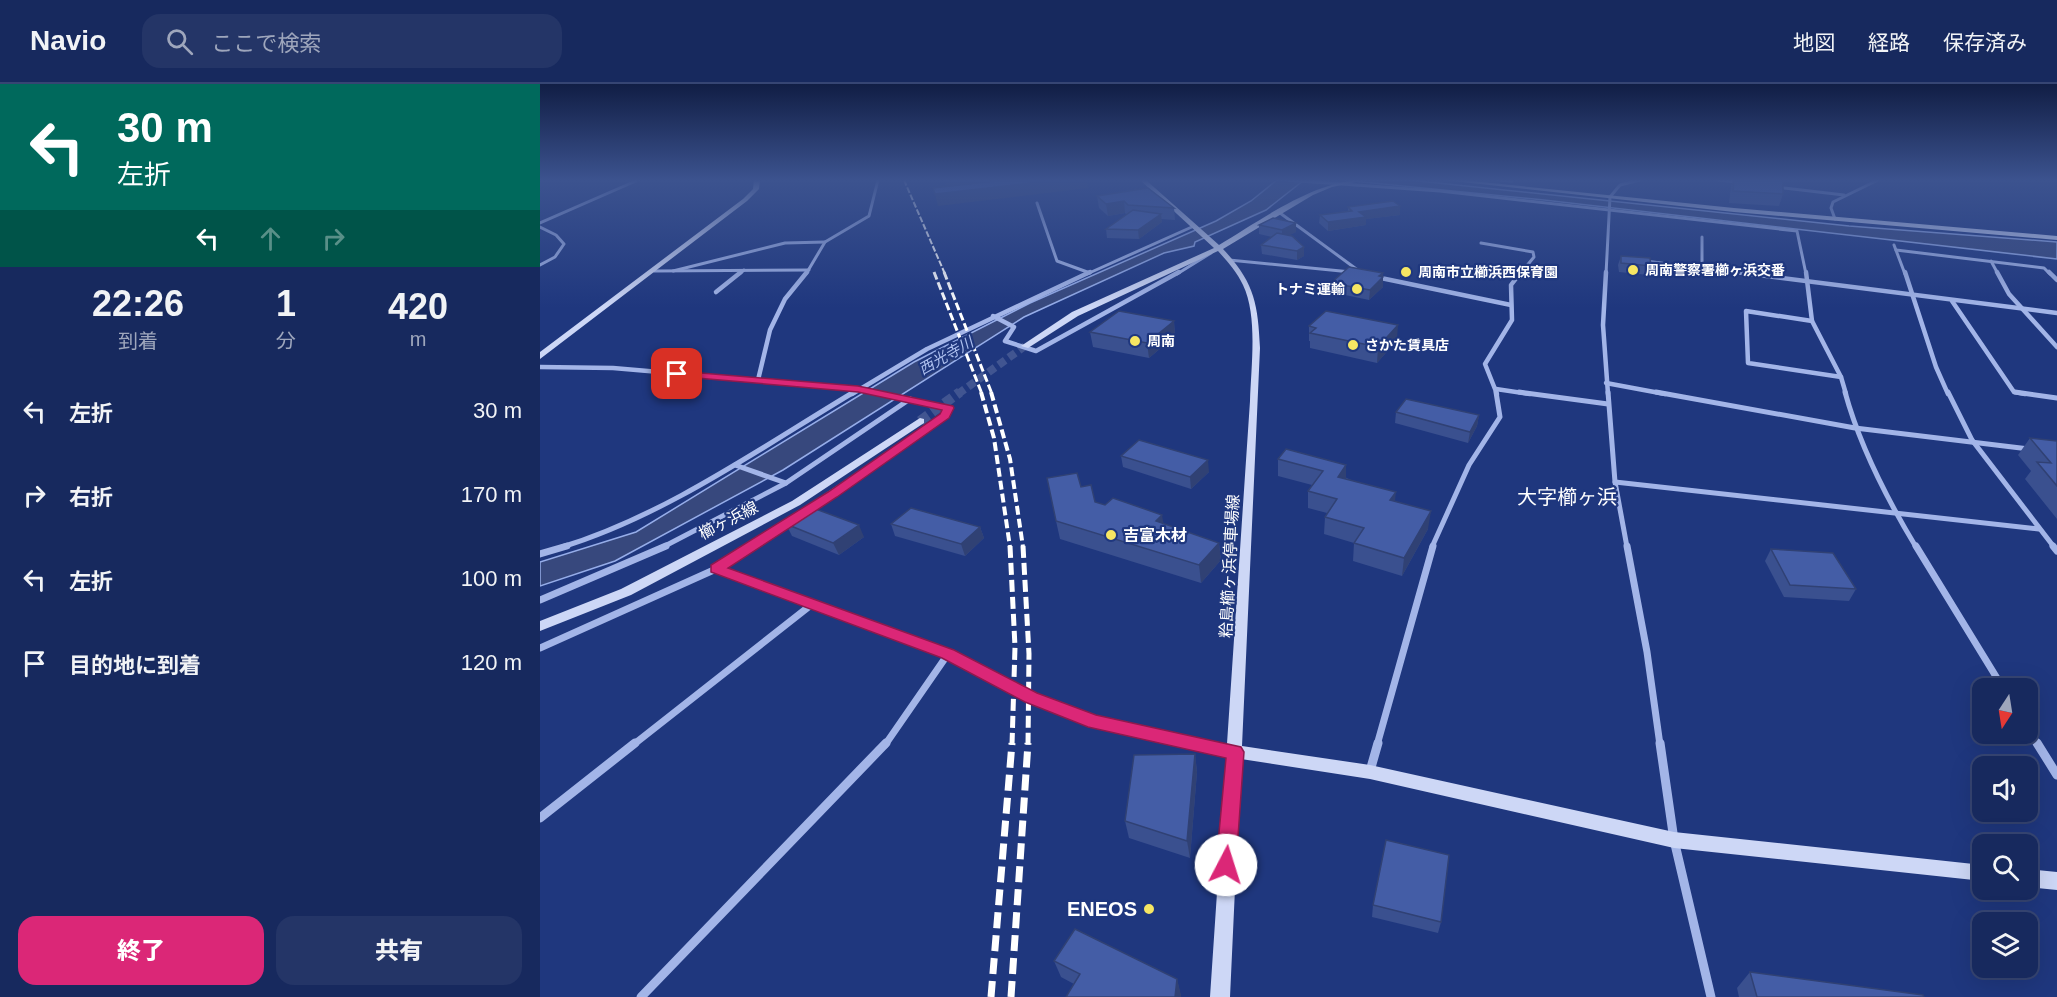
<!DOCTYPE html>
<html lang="ja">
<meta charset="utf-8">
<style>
body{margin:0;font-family:Helvetica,"Noto Sans JP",sans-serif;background:#243567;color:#f1f3f6;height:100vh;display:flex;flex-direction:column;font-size:22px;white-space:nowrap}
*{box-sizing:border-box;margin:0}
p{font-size:20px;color:#9ea6bc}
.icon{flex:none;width:33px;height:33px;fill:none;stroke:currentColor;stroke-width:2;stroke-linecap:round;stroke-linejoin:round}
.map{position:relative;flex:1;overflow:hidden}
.sheet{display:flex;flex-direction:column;background:#17295e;width:540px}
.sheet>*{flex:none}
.hud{background:#00695c;color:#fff;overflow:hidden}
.needle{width:39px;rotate:192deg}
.fabs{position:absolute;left:1432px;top:594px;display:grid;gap:12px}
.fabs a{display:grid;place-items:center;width:66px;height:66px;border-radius:12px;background:#17295e;box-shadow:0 6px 24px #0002,0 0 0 2px #364573;font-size:30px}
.pin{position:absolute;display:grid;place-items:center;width:51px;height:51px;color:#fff;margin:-26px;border-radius:12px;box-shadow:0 3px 9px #0006}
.me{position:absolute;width:66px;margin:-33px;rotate:5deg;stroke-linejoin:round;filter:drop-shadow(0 0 4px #0008)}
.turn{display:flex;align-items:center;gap:21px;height:126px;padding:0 18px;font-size:27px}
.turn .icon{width:78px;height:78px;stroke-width:2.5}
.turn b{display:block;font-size:42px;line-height:51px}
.lanes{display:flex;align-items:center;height:57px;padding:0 18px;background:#0003;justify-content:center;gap:30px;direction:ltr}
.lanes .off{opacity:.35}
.eta{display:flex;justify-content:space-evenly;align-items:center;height:102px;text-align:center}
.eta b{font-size:36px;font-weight:800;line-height:42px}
.primary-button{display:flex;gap:12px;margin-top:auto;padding:12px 18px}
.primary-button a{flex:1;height:69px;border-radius:18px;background:#db2777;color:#fff;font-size:24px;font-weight:800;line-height:69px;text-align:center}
.primary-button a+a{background:#243567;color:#f1f3f6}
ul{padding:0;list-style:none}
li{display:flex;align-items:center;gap:18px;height:84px;padding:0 18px}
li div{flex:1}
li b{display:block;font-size:22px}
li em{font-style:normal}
header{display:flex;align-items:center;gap:36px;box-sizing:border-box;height:84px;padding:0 30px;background:#17295e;border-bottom:2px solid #364573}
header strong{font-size:28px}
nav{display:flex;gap:33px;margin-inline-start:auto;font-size:21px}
.search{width:420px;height:54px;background:#243567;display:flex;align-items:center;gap:15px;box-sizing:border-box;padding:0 21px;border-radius:18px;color:#9ea6bc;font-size:22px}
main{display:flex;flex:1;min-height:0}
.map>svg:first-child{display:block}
.water{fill:#37487d;stroke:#96ade9;stroke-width:1.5}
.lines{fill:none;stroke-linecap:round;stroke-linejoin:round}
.secondary-tunnel-far1{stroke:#415591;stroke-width:8;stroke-dasharray:8 4.5;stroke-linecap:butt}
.secondary-tunnel{stroke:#415591;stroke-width:10;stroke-dasharray:10 5;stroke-linecap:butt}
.street-far4{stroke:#a3b5e8;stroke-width:3}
.street-far3{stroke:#a3b5e8;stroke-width:4.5}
.street-far2{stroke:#a3b5e8;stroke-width:5}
.street-far1{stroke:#a3b5e8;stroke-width:7}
.street{stroke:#a3b5e8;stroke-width:9}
.secondary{fill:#cdd7f6;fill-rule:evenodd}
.rail-far4{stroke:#fff;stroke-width:2;stroke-dasharray:6 2;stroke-linecap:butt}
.rail-far3{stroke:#fff;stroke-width:3;stroke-dasharray:8 3;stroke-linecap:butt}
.rail-far2{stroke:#fff;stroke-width:4;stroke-dasharray:9 4;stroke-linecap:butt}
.rail-far1{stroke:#fff;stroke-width:5;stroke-dasharray:12 5;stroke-linecap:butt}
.rail{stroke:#fff;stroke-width:7;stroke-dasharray:16 7;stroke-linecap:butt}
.wall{fill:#3a508f}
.shaded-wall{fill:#304174}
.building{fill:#445da6;stroke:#304174;stroke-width:1.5}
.route{fill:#db2777;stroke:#8e194d;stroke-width:1.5}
.poi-dot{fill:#f6e663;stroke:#1f377e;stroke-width:2}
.labels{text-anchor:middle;stroke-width:4.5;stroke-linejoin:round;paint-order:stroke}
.far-poi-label{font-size:14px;font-weight:bold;fill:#fff;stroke:#1f377e;text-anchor:start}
.far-water-label{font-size:15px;font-style:italic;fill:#aec0ef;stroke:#1f377e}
.street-label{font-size:16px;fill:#fff;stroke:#1f377e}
.poi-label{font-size:16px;font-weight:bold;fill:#fff;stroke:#1f377e;text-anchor:start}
.quarter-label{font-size:20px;fill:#fff;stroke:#1f377e}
.near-poi-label{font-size:20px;font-weight:bold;fill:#fff;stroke:#1f377e;text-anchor:end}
</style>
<header>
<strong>Navio</strong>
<div class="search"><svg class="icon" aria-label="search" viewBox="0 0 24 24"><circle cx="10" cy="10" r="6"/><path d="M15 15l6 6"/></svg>ここで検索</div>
<nav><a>地図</a><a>経路</a><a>保存済み</a></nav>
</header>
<main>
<section class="sheet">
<div class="hud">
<div class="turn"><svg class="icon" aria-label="left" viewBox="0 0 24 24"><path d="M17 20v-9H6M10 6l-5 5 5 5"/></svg><div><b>30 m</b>左折</div></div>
<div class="lanes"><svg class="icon" aria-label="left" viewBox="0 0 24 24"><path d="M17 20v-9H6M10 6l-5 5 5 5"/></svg><svg class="icon off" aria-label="ahead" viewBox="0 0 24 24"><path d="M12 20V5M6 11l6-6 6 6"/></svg><svg class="icon off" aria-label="right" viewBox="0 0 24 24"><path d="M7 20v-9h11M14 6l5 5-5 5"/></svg></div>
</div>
<div class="eta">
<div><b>22:26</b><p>到着</p></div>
<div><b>1</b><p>分</p></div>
<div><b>420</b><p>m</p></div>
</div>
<ul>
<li><svg class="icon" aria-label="left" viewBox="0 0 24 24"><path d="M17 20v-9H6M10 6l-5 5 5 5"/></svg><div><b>左折</b></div><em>30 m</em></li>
<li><svg class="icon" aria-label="right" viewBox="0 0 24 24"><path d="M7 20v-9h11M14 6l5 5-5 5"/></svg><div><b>右折</b></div><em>170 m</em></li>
<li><svg class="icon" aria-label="left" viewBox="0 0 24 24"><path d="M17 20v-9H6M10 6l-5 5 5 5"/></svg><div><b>左折</b></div><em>100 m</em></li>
<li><svg class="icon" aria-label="arrive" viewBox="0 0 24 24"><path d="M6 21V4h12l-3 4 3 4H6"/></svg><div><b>目的地に到着</b></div><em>120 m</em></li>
</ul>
<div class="primary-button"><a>終了</a><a>共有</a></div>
</section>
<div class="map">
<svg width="1517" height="913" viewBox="0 0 1517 913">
<rect width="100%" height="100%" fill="#1f377e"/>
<g class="water">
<polygon points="737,96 764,96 726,126 655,158 654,162 624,169 484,233 243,386 75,477 0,502 0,478 96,448 374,278 490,219 676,137 711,117"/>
<polygon points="803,96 869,96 1309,142 1517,158 1517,175 1004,116"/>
</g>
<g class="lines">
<polyline class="secondary-tunnel-far1" points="418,310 485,262"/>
<polyline class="secondary-tunnel" points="380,337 420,308"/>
<g class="street-far4">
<polyline points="746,96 900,107 1257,147 1266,190"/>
<polyline points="957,96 972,97"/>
<polyline points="1178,96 1199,98"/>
<polyline points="1236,103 1304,111"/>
<polyline points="497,119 517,177 550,189"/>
<polyline points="740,129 819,187"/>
<polyline points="1295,135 1291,124 1293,118 1338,96"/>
<polyline points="0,139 98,96"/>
<polyline points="0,143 16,151 24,160 15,173 0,181"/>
<polyline points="1162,153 1162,184"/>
<polyline points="941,159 993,168 994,173 980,190"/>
<polyline points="1354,161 1365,190"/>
<polyline points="1356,166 1504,184 1510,190"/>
<polyline points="689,176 811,188"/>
<polyline points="1105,177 1207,190"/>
<polyline points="1451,177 1458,190"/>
<polyline points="114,187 269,186"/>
<polyline points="133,187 245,159 285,158"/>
<polyline points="199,190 204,186"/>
<polyline points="266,190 285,158 329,132 338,96"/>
<polyline points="547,190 654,142"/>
<polyline points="637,190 671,169"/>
<polyline points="1066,190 1070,113 1080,101 1100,96"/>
</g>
<g class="street-far3">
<polyline points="1066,188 1063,241 1068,310"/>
<polyline points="1195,188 1517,229"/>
<polyline points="1266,188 1272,237 1301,293 1306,310"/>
<polyline points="1365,188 1396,283 1408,310"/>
<polyline points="1457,188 1469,210 1517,263"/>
<polyline points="1509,188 1517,196"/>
<polyline points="836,193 971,221"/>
<polyline points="176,208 201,188"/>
<polyline points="1412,217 1474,308 1485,310"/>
<polyline points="453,232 474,243 465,257 496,267 639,188"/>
<polyline points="1272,237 1206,227 1208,279 1301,293"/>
<polyline points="0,283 73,284 318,305 340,310"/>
<polyline points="218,296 230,246 245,215 267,188"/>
<polyline points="1066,299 1125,310"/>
<polyline points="956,305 990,310"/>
<polyline points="312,310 387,265 550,188"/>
<polyline points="957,310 945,280 972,236 971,201 981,188"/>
</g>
<g class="street-far2">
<polyline points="979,308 1068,320"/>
<polyline points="1068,308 1075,398 1087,463"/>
<polyline points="1116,308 1315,344 1489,365"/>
<path d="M1305,308C1320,363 1347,415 1376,463"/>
<polyline points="1408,308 1432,356 1514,463"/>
<polyline points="1475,308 1517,314"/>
<polyline points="195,381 246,399"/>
<polyline points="1075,398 1499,445"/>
<path d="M22,463C124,432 222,363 314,308"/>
<polyline points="123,463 246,399 370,315"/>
<polyline points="210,463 405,332 409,324 333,308"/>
<polyline points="892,463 929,381 960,333 956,308"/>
</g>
<g class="street-far1">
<polyline points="1087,462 1107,568 1120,661"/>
<polyline points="1376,462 1463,604"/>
<polyline points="1513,462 1517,467"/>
<polyline points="0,470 27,462"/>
<polyline points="176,485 408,570 491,613 554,638 659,661"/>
<polyline points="0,516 126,462"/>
<polyline points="0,564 176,485 212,462"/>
<polyline points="1488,644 1498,661"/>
<polyline points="93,661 271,521"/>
<polyline points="345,661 408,570"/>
<polyline points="837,661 893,462"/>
</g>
<g class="street">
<polyline points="652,659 694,668"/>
<polyline points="1120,659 1134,756 1171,913"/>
<polyline points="1497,659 1517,691"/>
<polyline points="830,687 838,659"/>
<polyline points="0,734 95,659"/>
<polyline points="101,913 346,659"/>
</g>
<g class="secondary">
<polygon points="214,96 220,96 219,105 207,117 0,275 0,268 203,115 213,105"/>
<path d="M600,96H606L679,161C721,136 776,95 825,96L792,103L773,111L683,165C714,198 718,219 720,264L702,662L830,681L1134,748L1443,781V797L1134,764L830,695L701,675L690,913H670L710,317C711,282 718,232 703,201C697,188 687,177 678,167L538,232L488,264L481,262L532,228L674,164Z"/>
<polygon points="904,96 922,96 1194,124 1517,152 1517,156 1194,128"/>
<polygon points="380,334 384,335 384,339 260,421 91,511 0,547 0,537 81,505 252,417"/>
<polygon points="1488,785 1517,788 1517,806 1488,803"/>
</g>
<polyline class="rail-far4" points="364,96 405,190"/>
<g class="rail-far3">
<polyline points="394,188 442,310"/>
<polyline points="404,188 452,310"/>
</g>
<g class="rail-far2">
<polyline points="441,308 454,354 470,463"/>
<polyline points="451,308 470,375 483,463"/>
</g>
<g class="rail-far1">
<polyline points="470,462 475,563 472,661"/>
<polyline points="483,462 489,570 488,661"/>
</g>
<g class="rail">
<polyline points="451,913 472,659"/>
<polyline points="471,913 488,659"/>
</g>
</g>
<g class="wall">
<polygon points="1193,96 1243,96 1243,110 1239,122 1189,119 1191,102"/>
<polygon points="557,112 634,124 635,136 621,135 622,138 599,155 567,154 566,145 587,131 585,129 568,132 559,124"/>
<polygon points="808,123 860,131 826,135 826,141 788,147 779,139 780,131 808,127"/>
<polygon points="719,141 756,148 749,151 764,172 757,176 722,170 721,161 732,153 719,150"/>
<polygon points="1081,172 1111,182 1109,191 1079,188 1078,181"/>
<polygon points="842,193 843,203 829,216 791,208 791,199"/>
<polygon points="634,237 635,252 609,274 553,263 550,248"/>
<polygon points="769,242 857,256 837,279 770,264 770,257 769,257"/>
<polygon points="856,328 939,331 937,342 928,359 855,339"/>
<polygon points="1490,354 1517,357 1517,435 1485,395 1491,387 1478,371"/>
<polygon points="746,365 855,417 888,445 862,492 813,477 814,459 784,450 785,433 787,429 768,424 768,407 772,401 738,392 738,375"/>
<polygon points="581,372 669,388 651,405 583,383"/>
<polygon points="541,403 555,418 679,459 681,476 661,499 520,455 516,437"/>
<polygon points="246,440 324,453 299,471 252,452"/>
<polygon points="351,440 440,443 444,454 425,472 355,452"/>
<polygon points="1231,465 1316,505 1309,517 1244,513 1225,477"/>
<polygon points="655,670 657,688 650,774 589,754 585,737"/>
<polygon points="833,821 901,838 898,849 832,833"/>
<polygon points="514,877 637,895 641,913 526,913 534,900 521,893"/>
<polygon points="1210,888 1384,913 1199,913 1197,904"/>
</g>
<g class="shaded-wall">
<polygon points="422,96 547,96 548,104 398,122 395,110 408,109 405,98"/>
<polygon points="584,117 585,129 568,132 566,120"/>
<polygon points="860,122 860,131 826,135 826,141 788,147 788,138 819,128"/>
<polygon points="621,130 622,138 599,155 598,146"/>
<polygon points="756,139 756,148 742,155 742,146"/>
<polygon points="764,163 764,172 757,176 757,167"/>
<polygon points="843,189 843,203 829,216 830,206 839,192"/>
<polygon points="634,237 635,252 609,274 607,259"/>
<polygon points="858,241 857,256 837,279 838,263"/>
<polygon points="939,331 937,342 928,359 930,348"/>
<polygon points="668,376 669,388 651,405 650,393"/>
<polygon points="806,381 806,398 798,393"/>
<polygon points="856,408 854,425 850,416"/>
<polygon points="891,427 888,445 862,492 864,474"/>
<polygon points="622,431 625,448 616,437"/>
<polygon points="319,441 324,453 299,471 293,459"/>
<polygon points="440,443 444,454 425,472 421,460"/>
<polygon points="679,459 681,476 661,499 659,481"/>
<polygon points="655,670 657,688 650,774 647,757"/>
<polygon points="637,895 641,911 641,913 635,913"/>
</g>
<g class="building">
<polygon points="404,96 422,96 405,98"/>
<polygon points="465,96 516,96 395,110 393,104"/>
<polygon points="1194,96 1243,96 1243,110 1193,107"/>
<polygon points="608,104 634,124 588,121 584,117 566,120 557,112"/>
<polygon points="853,117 860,122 819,128 826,133 788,138 780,131 812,127 808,123"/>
<polygon points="593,126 621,130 598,146 566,145"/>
<polygon points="733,134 756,139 742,146 719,141"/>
<polygon points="737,149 752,152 764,163 757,167 721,161"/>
<polygon points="1081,172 1110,174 1111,182 1081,179"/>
<polygon points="809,183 843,189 839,192 843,193 830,206 791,199"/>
<polygon points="579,227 634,237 607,259 550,248"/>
<polygon points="786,227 858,241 838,263 770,249 776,244 769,242"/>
<polygon points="866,315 939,331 930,348 856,328"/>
<polygon points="1490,354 1517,357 1517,402 1497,378 1511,379"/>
<polygon points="599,356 668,376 650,393 581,372"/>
<polygon points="746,365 806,381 798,393 856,408 850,416 891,427 864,474 814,459 824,444 785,433 797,415 768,407 783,387 738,375"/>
<polygon points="537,389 541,403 551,401 555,418 565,421 573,414 622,431 616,437 679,459 659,481 516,437 507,394"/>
<polygon points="273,424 319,441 293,459 246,440"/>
<polygon points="371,424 440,443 421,460 351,440"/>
<polygon points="1231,465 1293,469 1316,505 1250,501"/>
<polygon points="655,670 647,757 585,737 594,671"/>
<polygon points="846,756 909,771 901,838 833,821"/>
<polygon points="535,845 637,895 635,913 526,913 540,890 514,877"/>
<polygon points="1210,888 1383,911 1384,913 1217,913"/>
</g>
<linearGradient id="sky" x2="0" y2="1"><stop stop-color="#111e45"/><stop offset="0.43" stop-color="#3c538f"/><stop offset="1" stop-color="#3c538f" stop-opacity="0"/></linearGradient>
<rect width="1517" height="224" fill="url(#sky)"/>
<polygon class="route" points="137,287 318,302 413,322 414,324 409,334 297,413 188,484 414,566 497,609 556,631 701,663 704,668 696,781 693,788 686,790 679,788 676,781 686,674 548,643 485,618 402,574 171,488 171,481 288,408 400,330 402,326 318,308 133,292 132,290"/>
<g class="poi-dot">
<circle cx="1093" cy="186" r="6"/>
<circle cx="866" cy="188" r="6"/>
<circle cx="817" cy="205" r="6"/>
<circle cx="595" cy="257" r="6"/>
<circle cx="813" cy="261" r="6"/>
<circle cx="571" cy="451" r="6"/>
<circle cx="609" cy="825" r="6"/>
</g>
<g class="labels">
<g class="far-poi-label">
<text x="1105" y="191">周南警察署櫛ヶ浜交番</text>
<text x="878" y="193">周南市立櫛浜西保育園</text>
<text x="805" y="210" text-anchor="end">トナミ運輸</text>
<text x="607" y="262">周南</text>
<text x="825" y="266">さかた賃具店</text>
</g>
<g class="far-water-label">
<text transform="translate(406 272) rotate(-30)" y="5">西光寺川</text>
</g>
<g class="street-label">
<text transform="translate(188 436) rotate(-27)" y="6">櫛ヶ浜線</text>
<text transform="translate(689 482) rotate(-87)" y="6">粭島櫛ヶ浜停車場線</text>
</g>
<g class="poi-label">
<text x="583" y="457">吉富木材</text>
</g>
<g class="quarter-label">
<text x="1027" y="420">大字櫛ヶ浜</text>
</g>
<g class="near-poi-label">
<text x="597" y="832">ENEOS</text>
</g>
</g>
</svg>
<div class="fabs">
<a><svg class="needle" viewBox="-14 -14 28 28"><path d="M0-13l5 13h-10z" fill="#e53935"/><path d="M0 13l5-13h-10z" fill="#9ea6bc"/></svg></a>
<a><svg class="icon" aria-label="sound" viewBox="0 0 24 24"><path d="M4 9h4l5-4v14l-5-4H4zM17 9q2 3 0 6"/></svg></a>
<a><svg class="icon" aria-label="search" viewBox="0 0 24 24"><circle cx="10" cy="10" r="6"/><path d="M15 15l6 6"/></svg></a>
<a><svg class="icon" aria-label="layers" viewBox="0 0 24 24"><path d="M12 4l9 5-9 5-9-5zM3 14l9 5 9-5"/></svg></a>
</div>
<div class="pin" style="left:137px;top:290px;background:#d93025"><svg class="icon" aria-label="arrive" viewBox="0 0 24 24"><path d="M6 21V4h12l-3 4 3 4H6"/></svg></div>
<svg class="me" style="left:686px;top:781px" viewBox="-20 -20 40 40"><circle r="19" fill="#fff"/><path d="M0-13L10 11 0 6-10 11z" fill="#db2777"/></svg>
</div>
</main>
